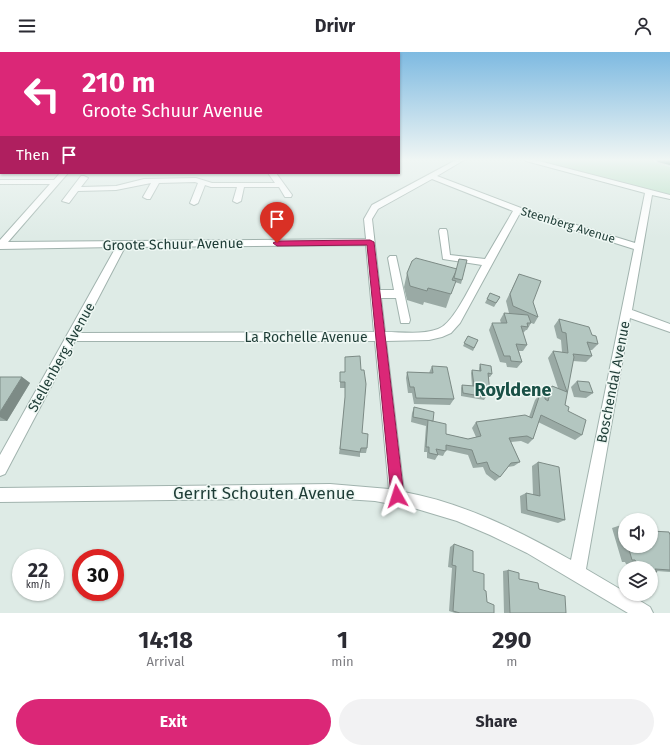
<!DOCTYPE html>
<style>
body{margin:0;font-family:"Fira Sans",sans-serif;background:#f2f2f3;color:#2b2b33;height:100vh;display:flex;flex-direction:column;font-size:15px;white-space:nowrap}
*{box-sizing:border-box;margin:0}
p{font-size:13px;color:#7c7c81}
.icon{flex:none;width:22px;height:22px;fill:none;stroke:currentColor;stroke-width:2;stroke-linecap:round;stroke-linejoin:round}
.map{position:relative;height:561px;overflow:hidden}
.side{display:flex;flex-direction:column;background:#fff;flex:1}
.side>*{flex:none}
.hud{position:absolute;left:0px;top:0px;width:400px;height:122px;box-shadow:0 1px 3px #0004;background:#db2777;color:#fff;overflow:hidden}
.tools{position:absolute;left:618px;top:461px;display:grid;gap:8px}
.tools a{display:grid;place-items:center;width:40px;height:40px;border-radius:50%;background:#fff;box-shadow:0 1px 3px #0004;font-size:20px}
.speed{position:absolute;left:12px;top:497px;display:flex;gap:8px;font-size:20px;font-weight:700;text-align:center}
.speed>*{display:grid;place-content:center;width:52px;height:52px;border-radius:50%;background:#fff;box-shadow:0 1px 3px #0004;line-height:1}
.speed small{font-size:10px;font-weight:400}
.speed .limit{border:6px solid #d22;background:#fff;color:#111}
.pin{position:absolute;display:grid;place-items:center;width:34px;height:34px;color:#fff;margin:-41px -17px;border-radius:50% 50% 50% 0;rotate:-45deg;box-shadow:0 0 4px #0007}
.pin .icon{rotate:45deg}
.me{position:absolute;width:44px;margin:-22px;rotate:354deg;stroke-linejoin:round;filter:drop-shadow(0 0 3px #0008)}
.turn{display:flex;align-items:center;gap:14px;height:84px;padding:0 16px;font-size:18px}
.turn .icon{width:52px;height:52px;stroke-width:2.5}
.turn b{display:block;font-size:28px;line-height:34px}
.then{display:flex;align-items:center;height:38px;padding:0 16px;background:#0003;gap:8px;font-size:15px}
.eta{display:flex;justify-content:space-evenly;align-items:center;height:68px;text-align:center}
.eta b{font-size:24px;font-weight:700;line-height:28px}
.action{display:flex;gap:8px;margin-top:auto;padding:8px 16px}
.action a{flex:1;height:46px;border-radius:24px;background:#db2777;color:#fff;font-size:16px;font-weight:700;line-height:46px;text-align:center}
.action a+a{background:#f2f2f3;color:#2b2b33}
header{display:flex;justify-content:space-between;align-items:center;height:52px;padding:0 16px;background:#fff;font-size:18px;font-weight:700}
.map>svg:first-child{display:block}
.green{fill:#b5dfc3}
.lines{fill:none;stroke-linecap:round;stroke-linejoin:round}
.minor-casing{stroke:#a1b3ae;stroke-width:2}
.highway-casing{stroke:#c0c8c7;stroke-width:2}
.minor{fill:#fff;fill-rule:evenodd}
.highway{fill:#276b62;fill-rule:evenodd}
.wall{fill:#9aaaa5}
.shaded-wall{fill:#7d8b86}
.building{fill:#b3c6c0;stroke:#7d8b86}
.route{fill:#db2777;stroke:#8e194d}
.labels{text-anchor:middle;stroke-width:3;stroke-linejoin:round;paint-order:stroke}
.far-street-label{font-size:12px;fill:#1e3c36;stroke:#eff8f4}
.street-label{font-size:14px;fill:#1e3c36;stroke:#eff8f4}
.near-street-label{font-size:17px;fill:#1e3c36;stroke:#eff8f4}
.district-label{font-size:18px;font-weight:bold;fill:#195046;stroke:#eff8f4}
</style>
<header><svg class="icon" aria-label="menu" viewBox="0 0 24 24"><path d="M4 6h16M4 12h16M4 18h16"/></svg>Drivr<svg class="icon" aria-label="person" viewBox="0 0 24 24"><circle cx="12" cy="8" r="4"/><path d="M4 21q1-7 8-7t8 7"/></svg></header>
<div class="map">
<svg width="670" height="561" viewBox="0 0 670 561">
<rect width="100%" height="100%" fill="#deebe6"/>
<polygon class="green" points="534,108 649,108 670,115 670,144"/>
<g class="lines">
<defs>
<g id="minor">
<path d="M456,108H464L437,124L521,156L635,191L645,141L526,109L525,108H535L670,143V147L652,143L632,258L670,272V280L630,266L586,517L625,540V542H629L650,555L653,561H628L527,501L490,483L457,469L417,457L375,449L330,446L0,450V436L330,432L389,437L375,289H75L5,422L0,424V403L116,195L0,197V188L50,132H0V128H54L60,121H68L8,190L366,187L364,167L372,153ZM432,127L513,159L485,207L450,203L447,179L446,177H440L439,179L443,207L482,213C473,228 454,272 438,277C423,283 402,280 385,280L381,246H396L401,271H409L410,268L396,204H390L388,206L394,238H380L372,167L378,157ZM520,161L634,197L571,508C519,479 464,451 404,440L386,289L429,288L442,285L451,281L460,271ZM366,193L374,280L80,281L125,195Z"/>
<rect x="0" y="115" width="1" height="4"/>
<polygon points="268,121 276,121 292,143 291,145 285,145 279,135 244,135 241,149 237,151 233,149 237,135 211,135 205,133 198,151 194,153 190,151 198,131 195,130 159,131 150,147 147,147 143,145 151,131 116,138 78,139 69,151 62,149 81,124 84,124 88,126 81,135 116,134 144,127 196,126 212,131 275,131"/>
</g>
<polygon id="highway" points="657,108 670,108 670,113 658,110"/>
</defs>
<use href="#minor" class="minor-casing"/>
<use href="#highway" class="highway-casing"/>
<use href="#minor" class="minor"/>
<use href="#highway" class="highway"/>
</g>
<g class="wall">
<polygon points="412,209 462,228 461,232 455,230 446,256 424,250 423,253 407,248 404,235 407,221"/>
<polygon points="519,222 533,250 538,265 534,272 531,271 527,278 526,278 523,281 527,293 523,299 519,299 522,310 517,316 507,315 506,311 500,310 489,278 492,271 501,271 500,268 504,261 511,262 509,261 506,249"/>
<polygon points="490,241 500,245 494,255 485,251"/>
<polygon points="559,267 592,283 598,292 592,298 590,298 592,304 586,310 573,309 565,353 568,359 582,383 575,388 538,370 533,387 528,392 521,389 511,390 520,410 514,414 508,415 500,425 495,429 486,422 483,415 473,416 468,403 446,398 443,404 438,403 435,408 427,406 427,400 424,400 426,374 411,370 412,361 414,355 433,369 446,382 468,387 476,385 472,376 476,370 529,365 535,348 540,342 545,344 546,339 552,334 558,336 548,306 553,299 562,300 561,288 557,286 554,274"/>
<polygon points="468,284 478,288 473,299 463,294"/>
<polygon points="345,305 362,381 367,396 366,401 360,401 360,405 339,402 345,349 345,336 340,336 340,320 345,320"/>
<polygon points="480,312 492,322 490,325 488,325 490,341 488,344 486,344 486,345 484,348 461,344 461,336 462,333 472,334 471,321 472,318 479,319 479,316"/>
<polygon points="432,314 454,347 450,353 414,352 412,341 408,341 406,326 407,320 429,321"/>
<polygon points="0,325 22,325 30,331 7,369 0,369"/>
<polygon points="577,329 593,341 586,346 574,345 571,335"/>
<polygon points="538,410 565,468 558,471 521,461 520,444 526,441 533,443 532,414"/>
<polygon points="621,473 625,473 625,494 651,494 670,483 670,520 656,519 657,520 651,521 651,516 628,516 625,510 622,510 612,476"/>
<polygon points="454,492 473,519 484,538 487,550 494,561 455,561 449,559 452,516 448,515 450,495"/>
<polygon points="508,518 519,527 539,537 566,561 504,561 503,519"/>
</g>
<polygon class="shaded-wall" points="22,325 30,331 7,369 0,365 0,360"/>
<g class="building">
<polygon points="416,206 457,217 452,228 456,229 451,242 428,236 427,239 410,234 407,221 412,209"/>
<polygon points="459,207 467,208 462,228 454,226"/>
<polygon points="519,222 541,229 533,250 538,265 513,254 510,242"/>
<polygon points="490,241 500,245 496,251 487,247"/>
<polygon points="504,261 528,263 531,271 527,271 528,275 521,274 527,293 516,292 522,310 511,309 510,304 504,304 492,271 507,271"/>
<polygon points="559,267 589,275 592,283 596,284 598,292 587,290 592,304 573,302 574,305 565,353 569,355 568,359 586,368 582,383 541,363 533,387 527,384 509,386 520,410 511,411 500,425 490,418 487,410 477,412 472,398 446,393 446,399 436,397 438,403 429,401 429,395 426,395 428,368 446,372 446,382 468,387 481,384 476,370 525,363 532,366 540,342 545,344 545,347 548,349 552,334 567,340 553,299 568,301 566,281 562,280"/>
<polygon points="468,284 478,288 474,296 464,291"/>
<polygon points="360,304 361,318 364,318 366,332 362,381 368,382 367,396 361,396 360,400 340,397 345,345 345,330 340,330 340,320 345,320 345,305"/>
<polygon points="480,312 491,314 492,322 488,321 490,341 485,340 486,345 463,341 462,333 474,334 472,318 481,319"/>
<polygon points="432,314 447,315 454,347 416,346 414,335 410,335 407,320 433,321"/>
<polygon points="0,325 22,325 0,360"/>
<polygon points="577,329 589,330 593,341 580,339"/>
<polygon points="414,355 434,360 433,369 413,365"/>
<polygon points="538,410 559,415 565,468 527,458 526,441 540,444"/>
<polygon points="621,473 625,473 625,485"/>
<polygon points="651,479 669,480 670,483 670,518 655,517 657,520 651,519 651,516 639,516 635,508 632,508 628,494 651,494"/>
<polygon points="454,492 473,499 473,519 484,522 484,538 486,539 487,550 494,553 494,561 460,561 453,559 456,514 452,513"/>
<polygon points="508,518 519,521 519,527 538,531 539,537 565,544 566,561 510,561"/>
</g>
<linearGradient id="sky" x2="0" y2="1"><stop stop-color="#7ebae1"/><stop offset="0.58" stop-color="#f0f6f4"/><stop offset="1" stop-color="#f0f6f4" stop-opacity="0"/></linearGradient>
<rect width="670" height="186" fill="url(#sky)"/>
<polygon class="route" points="370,188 374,190 404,444 402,449 397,451 393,449 391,444 367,193 277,194 273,191 277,189"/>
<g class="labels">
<g class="far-street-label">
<text transform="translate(568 173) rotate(17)" y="4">Steenberg Avenue</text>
</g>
<g class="street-label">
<text transform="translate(173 192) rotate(-1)" y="5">Groote Schuur Avenue</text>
<text x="306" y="290">La Rochelle Avenue</text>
<text transform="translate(61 305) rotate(-61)" y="5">Stellenberg Avenue</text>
<text transform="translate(613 330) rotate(-79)" y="5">Boschendal Avenue</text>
</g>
<g class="near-street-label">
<text x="264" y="447">Gerrit Schouten Avenue</text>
</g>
<g class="district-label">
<text x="513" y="344">Royldene</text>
</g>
</g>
</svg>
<div class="tools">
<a><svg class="icon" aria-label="sound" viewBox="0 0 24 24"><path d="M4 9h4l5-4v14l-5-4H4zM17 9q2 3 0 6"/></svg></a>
<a><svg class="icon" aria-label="layers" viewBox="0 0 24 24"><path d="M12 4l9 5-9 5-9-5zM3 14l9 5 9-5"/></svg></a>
</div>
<div class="speed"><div>22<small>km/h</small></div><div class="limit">30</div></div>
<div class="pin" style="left:277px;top:191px;background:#d93025"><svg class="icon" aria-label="arrive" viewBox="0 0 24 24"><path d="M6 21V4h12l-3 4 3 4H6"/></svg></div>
<svg class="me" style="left:397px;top:444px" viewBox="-20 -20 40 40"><path d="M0-17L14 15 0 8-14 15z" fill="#db2777" stroke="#fff" stroke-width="4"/></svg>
<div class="hud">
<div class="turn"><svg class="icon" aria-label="left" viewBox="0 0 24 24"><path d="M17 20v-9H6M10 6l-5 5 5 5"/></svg><div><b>210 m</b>Groote Schuur Avenue</div></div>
<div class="then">Then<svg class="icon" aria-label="arrive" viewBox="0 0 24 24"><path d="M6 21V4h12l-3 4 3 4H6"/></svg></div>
</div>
</div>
<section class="side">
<div class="eta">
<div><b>14:18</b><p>Arrival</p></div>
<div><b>1</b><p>min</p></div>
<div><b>290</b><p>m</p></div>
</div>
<div class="action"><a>Exit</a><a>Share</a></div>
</section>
